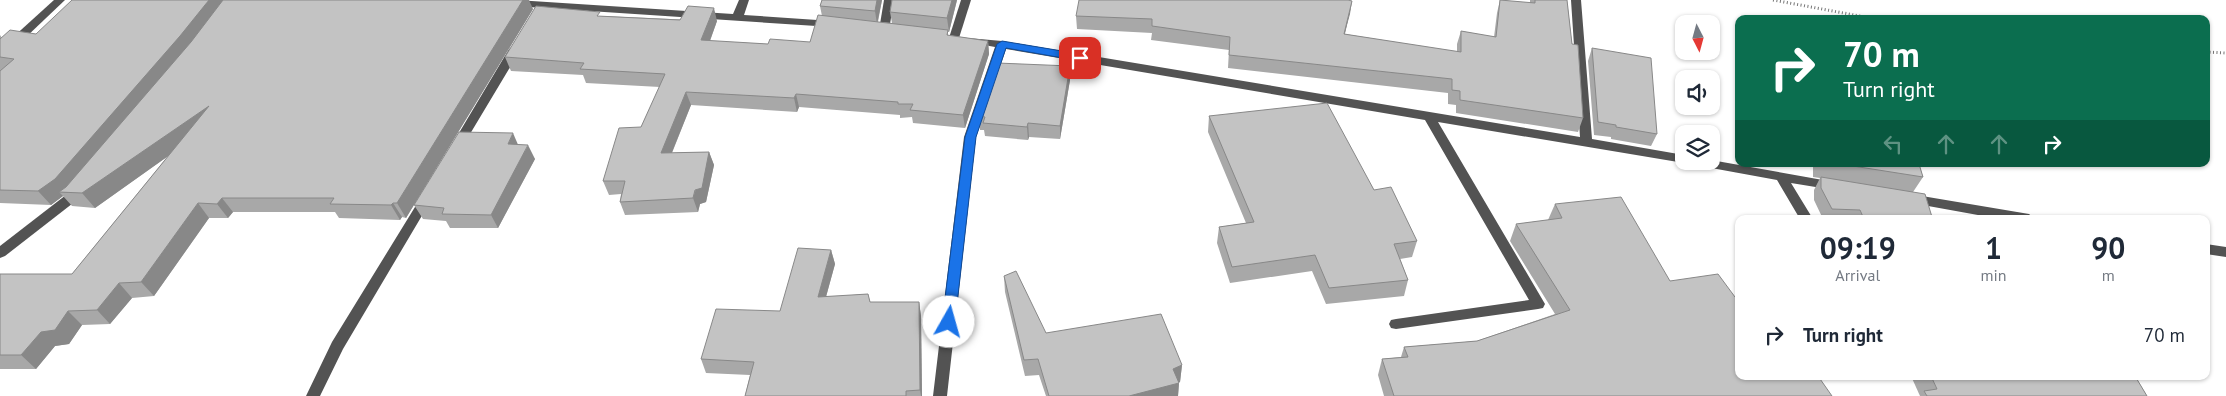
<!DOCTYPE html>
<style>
body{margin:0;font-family:"PT Sans",sans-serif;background:#f6f6f7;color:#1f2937;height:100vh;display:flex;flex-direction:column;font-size:19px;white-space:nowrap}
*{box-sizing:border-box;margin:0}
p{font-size:16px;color:#747a83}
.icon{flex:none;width:28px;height:28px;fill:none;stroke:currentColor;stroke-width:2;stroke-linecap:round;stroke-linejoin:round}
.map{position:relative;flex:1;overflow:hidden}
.sheet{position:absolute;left:1735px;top:215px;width:475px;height:165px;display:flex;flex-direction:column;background:#fff;border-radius:10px;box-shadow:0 1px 4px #0004}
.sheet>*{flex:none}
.guide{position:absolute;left:1735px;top:15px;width:475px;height:152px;border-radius:10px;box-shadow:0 1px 4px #0004;background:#0b6e4f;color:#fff;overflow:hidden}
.needle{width:32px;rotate:174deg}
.buttons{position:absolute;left:1675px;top:15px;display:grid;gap:10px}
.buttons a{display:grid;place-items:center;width:45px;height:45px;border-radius:10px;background:#fff;box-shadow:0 1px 4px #0004;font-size:25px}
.pin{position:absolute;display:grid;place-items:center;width:42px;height:42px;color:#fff;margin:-21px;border-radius:10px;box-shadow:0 2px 8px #0006}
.me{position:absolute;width:55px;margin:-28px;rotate:7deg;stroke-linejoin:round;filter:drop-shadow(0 0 4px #0008)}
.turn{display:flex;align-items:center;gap:18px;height:105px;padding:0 25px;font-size:22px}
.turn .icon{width:65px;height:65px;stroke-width:2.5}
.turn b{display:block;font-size:35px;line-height:42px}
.lanes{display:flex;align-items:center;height:48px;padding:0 25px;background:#0003;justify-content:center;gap:25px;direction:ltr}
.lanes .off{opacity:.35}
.eta{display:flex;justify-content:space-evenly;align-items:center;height:85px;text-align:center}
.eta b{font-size:30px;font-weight:800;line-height:35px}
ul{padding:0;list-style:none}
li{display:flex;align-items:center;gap:15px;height:70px;padding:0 25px}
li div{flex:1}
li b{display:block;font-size:19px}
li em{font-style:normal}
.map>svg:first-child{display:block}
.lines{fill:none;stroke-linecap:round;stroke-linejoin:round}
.path{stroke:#757575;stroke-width:3;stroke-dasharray:1 2.5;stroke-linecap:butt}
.minor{fill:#535353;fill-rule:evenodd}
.wall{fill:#a8a8a8}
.shaded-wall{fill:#888}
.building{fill:#c3c3c3;stroke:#888}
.route{fill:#1a73e8;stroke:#114b97}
</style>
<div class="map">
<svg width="2226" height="396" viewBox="0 0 2226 396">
<rect width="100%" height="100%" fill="#fff"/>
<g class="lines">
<g class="path">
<polyline points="1773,0 1876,19"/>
<polyline points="2206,52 2226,53"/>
</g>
<g class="minor">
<polygon points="54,0 65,0 4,58 0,59 0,49"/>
<polygon points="516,0 733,14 739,0 749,0 744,15 832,21 837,24 832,27 513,6 508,3 509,1"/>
<polygon points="884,0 894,0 889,30 884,33 879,30"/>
<polygon points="961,0 971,0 959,38 954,41 949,38"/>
<polygon points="1571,0 1581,0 1592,139 1684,155 1684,161 1689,161 1684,163 1438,122 1545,304 1543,308 1538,309 1396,329 1391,328 1389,324 1391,320 1396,319 1529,300 1425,120 1006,49 976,137 947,396 933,396 964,137 995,47 968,42 967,40 968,38 1002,41 1580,137"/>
<polygon points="515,45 521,49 461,149 453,149 451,146 453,143 509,49"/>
<polygon points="1711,160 1834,182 1840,186 1834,190 1791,183 1813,219 1800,219 1777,180 1695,165 1689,161 1711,161"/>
<polygon points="79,187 85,191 77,200 5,256 0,258 0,246 75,188"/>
<polygon points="427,193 433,197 343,349 320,396 306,396 332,342 423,194"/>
<polygon points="1910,194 2029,214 2035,219 2000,219 1906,202 1904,199 1906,196"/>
<polygon points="2206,244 2226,247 2226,257 2206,254"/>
</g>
</g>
<g class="wall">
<polygon points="822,0 882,0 878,22 892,23 890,12 892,0 957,0 949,32 948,32 948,35 988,41 989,54 965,128 913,123 912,117 900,118 900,115 799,107 797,112 691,105 672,153 709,152 714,165 706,202 700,204 698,212 625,215 620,202 621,194 609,195 603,181 641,127 660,87 586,83 583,75 511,71 505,57 602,16 717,21 710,41 768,44 810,42 822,16 820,6"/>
<polygon points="1500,0 1530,3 1530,0 1567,0 1572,44 1583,118 1578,132 1456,113 1456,105 1448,104 1448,93 1228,68 1229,50 1151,40 1152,33 1077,29 1076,16 1352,1 1345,34 1457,52 1457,44 1461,31 1494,37 1497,13"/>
<polygon points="533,9 406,218 402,217 400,220 339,218 335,212 233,212 228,218 209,218 154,296 132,298 110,324 82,325 69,344 55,346 36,369 0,369 0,274 72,274 168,156 95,208 72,206 63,196 51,205 0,203 0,71 1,70 0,70 0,35 2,38 36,34"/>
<polygon points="1592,48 1657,134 1651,146 1611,139 1611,137 1594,135 1588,61"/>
<polygon points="1070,66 1070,80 1060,139 1029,137 1028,140 985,136 984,130 980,130 979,116"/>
<polygon points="1209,116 1374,190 1417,241 1412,257 1400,259 1408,280 1404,296 1326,304 1312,271 1230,283 1217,243 1219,227 1246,223 1208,132"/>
<polygon points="518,145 535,159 498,228 450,228 446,221 423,219 414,205"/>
<polygon points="1813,164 1919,164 1923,177 1913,192 1932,217 1939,219 1823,219 1814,200 1814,190 1820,178 1813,177"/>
<polygon points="1555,204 1670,281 1735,297 1832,396 1384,396 1378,375 1382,359 1401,357 1404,347 1477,341 1555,314 1510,241 1516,224 1548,220"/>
<polygon points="831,250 835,264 826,297 868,294 870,302 919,302 921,316 922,396 745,396 750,375 706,373 701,359 780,311"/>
<polygon points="1004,276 1046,333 1182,365 1180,382 1179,382 1178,396 1046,396 1039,375 1025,376 1005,292"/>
<polygon points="1911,376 2135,376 2147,396 1920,396"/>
</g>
<g class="shaded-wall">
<polygon points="209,0 224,0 226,3 68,193 59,192 63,196 51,205 38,191"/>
<polygon points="523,0 529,0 533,9 406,218 397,203"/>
<polygon points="877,0 882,0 877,24 875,11"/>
<polygon points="952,0 957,0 949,32 947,18"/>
<polygon points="1352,1 1350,14 1341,47 1344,34"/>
<polygon points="714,8 717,21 705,54 701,40"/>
<polygon points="988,41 989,54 965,128 963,115"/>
<polygon points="1070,66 1070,80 1060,139 1060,126"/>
<polygon points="686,92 691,105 666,167 661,153"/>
<polygon points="796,94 799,107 797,112 794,98"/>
<polygon points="209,106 219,120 95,208 82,193"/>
<polygon points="1028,123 1029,137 1028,140 1027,127"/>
<polygon points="513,133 519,147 508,144"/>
<polygon points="528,145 535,159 498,228 491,215"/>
<polygon points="709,152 714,165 706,202 700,204 698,212 693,198"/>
<polygon points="222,198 233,212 228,218 217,204"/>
<polygon points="198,203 209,218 154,296 141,282"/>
<polygon points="393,203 402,217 400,220 391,205"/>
<polygon points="831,250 835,264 822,311 818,297"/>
<polygon points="119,283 132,298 110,324 97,310"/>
<polygon points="919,302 921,316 922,396 921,396 920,390"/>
<polygon points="68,311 82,325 69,344 55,346 36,369 21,355 41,332"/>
<polygon points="1182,365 1180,382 1175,384 1179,383 1178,396 1129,396 1173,369"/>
</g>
<g class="building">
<polygon points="72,0 209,0 180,36 55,179 38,191 0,190 0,71 14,59 0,57 0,39 10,30 36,34"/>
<polygon points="223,0 523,0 397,203 393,203 391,205 330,204 334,198 222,198 217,204 198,203 141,282 119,283 97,310 68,311 55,330 41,332 21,355 0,355 0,274 72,274 209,106 82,193 59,192 66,187 191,42"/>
<polygon points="822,0 877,0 875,11 820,6"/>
<polygon points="892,0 952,0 947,18 890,12"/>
<polygon points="1079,0 1348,0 1352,1 1344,34 1461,52 1461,31 1496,37 1500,0 1535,3 1535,0 1567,0 1572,44 1578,45 1583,118 1460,100 1460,91 1452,90 1452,79 1229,55 1230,37 1152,26 1152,19 1076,16"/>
<polygon points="536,6 600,12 597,16 680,20 688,6 714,8 701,40 768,44 770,39 810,42 818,15 948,30 947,35 988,41 963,115 910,110 913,104 898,104 898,102 796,94 794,98 686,92 661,153 709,152 702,188 695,190 693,198 620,202 625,181 603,181 619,128 641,127 665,74 580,69 584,63 505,57"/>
<polygon points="1592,48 1651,58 1657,134 1616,127 1616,125 1598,122"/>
<polygon points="997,63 1070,66 1060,126 1028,123 1027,127 983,123 985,117 979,116"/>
<polygon points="1327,103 1374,190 1391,187 1417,241 1394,244 1408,280 1329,288 1315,255 1232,267 1219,227 1254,222 1209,116"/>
<polygon points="459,132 513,133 508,144 528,145 491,215 442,214 444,208 414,205"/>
<polygon points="1840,164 1919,164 1923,177"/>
<polygon points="1821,177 1925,194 1932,217 1938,218 1939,219 1864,219 1860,210 1832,209 1821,188"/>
<polygon points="1621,197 1670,281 1718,274 1735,297 1739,296 1739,376 1818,376 1832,396 1394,396 1382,359 1408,357 1404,347 1477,341 1570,310 1516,224 1562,218 1555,204"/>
<polygon points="798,248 831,250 818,297 868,294 870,302 919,302 920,390 906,391 906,396 745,396 754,362 701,359 716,309 780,311"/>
<polygon points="1016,271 1046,333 1161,314 1182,365 1173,369 1179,383 1129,396 1049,396 1038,359 1024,360 1004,276"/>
<polygon points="1931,376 2135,376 2147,396 1927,396 1924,391 1937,389"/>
</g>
<polygon class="route" points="1002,41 1080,54 1085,58 1080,61 1006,48 976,137 955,322 953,325 944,325 942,322 965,137 997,44"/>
</svg>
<div class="buttons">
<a><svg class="needle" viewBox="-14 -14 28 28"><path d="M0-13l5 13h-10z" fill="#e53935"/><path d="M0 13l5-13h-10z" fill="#747a83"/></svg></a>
<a><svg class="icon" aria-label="sound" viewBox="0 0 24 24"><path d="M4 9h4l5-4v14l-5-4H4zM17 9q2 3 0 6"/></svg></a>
<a><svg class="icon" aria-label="layers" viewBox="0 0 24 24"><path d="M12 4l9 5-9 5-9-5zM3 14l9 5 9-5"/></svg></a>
</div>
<div class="pin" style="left:1080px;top:58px;background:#d93025"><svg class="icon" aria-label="arrive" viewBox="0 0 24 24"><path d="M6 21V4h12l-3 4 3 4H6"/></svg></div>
<svg class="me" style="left:949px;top:322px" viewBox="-20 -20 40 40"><circle r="19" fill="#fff"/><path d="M0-13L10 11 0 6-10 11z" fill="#1a73e8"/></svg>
<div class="guide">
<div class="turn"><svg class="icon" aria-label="right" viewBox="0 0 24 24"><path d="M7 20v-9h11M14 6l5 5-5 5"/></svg><div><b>70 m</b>Turn right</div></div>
<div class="lanes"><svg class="icon off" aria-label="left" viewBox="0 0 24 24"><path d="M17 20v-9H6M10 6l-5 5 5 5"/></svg><svg class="icon off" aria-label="ahead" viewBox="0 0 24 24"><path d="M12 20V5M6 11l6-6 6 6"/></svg><svg class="icon off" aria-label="ahead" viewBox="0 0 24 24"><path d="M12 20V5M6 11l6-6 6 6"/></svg><svg class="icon" aria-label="right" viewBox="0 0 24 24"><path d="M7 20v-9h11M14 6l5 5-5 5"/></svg></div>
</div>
<section class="sheet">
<div class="eta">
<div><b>09:19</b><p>Arrival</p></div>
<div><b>1</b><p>min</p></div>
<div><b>90</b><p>m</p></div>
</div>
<ul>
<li><svg class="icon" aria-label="right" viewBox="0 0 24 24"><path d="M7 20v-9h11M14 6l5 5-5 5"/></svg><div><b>Turn right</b></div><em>70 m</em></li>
</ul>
</section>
</div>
